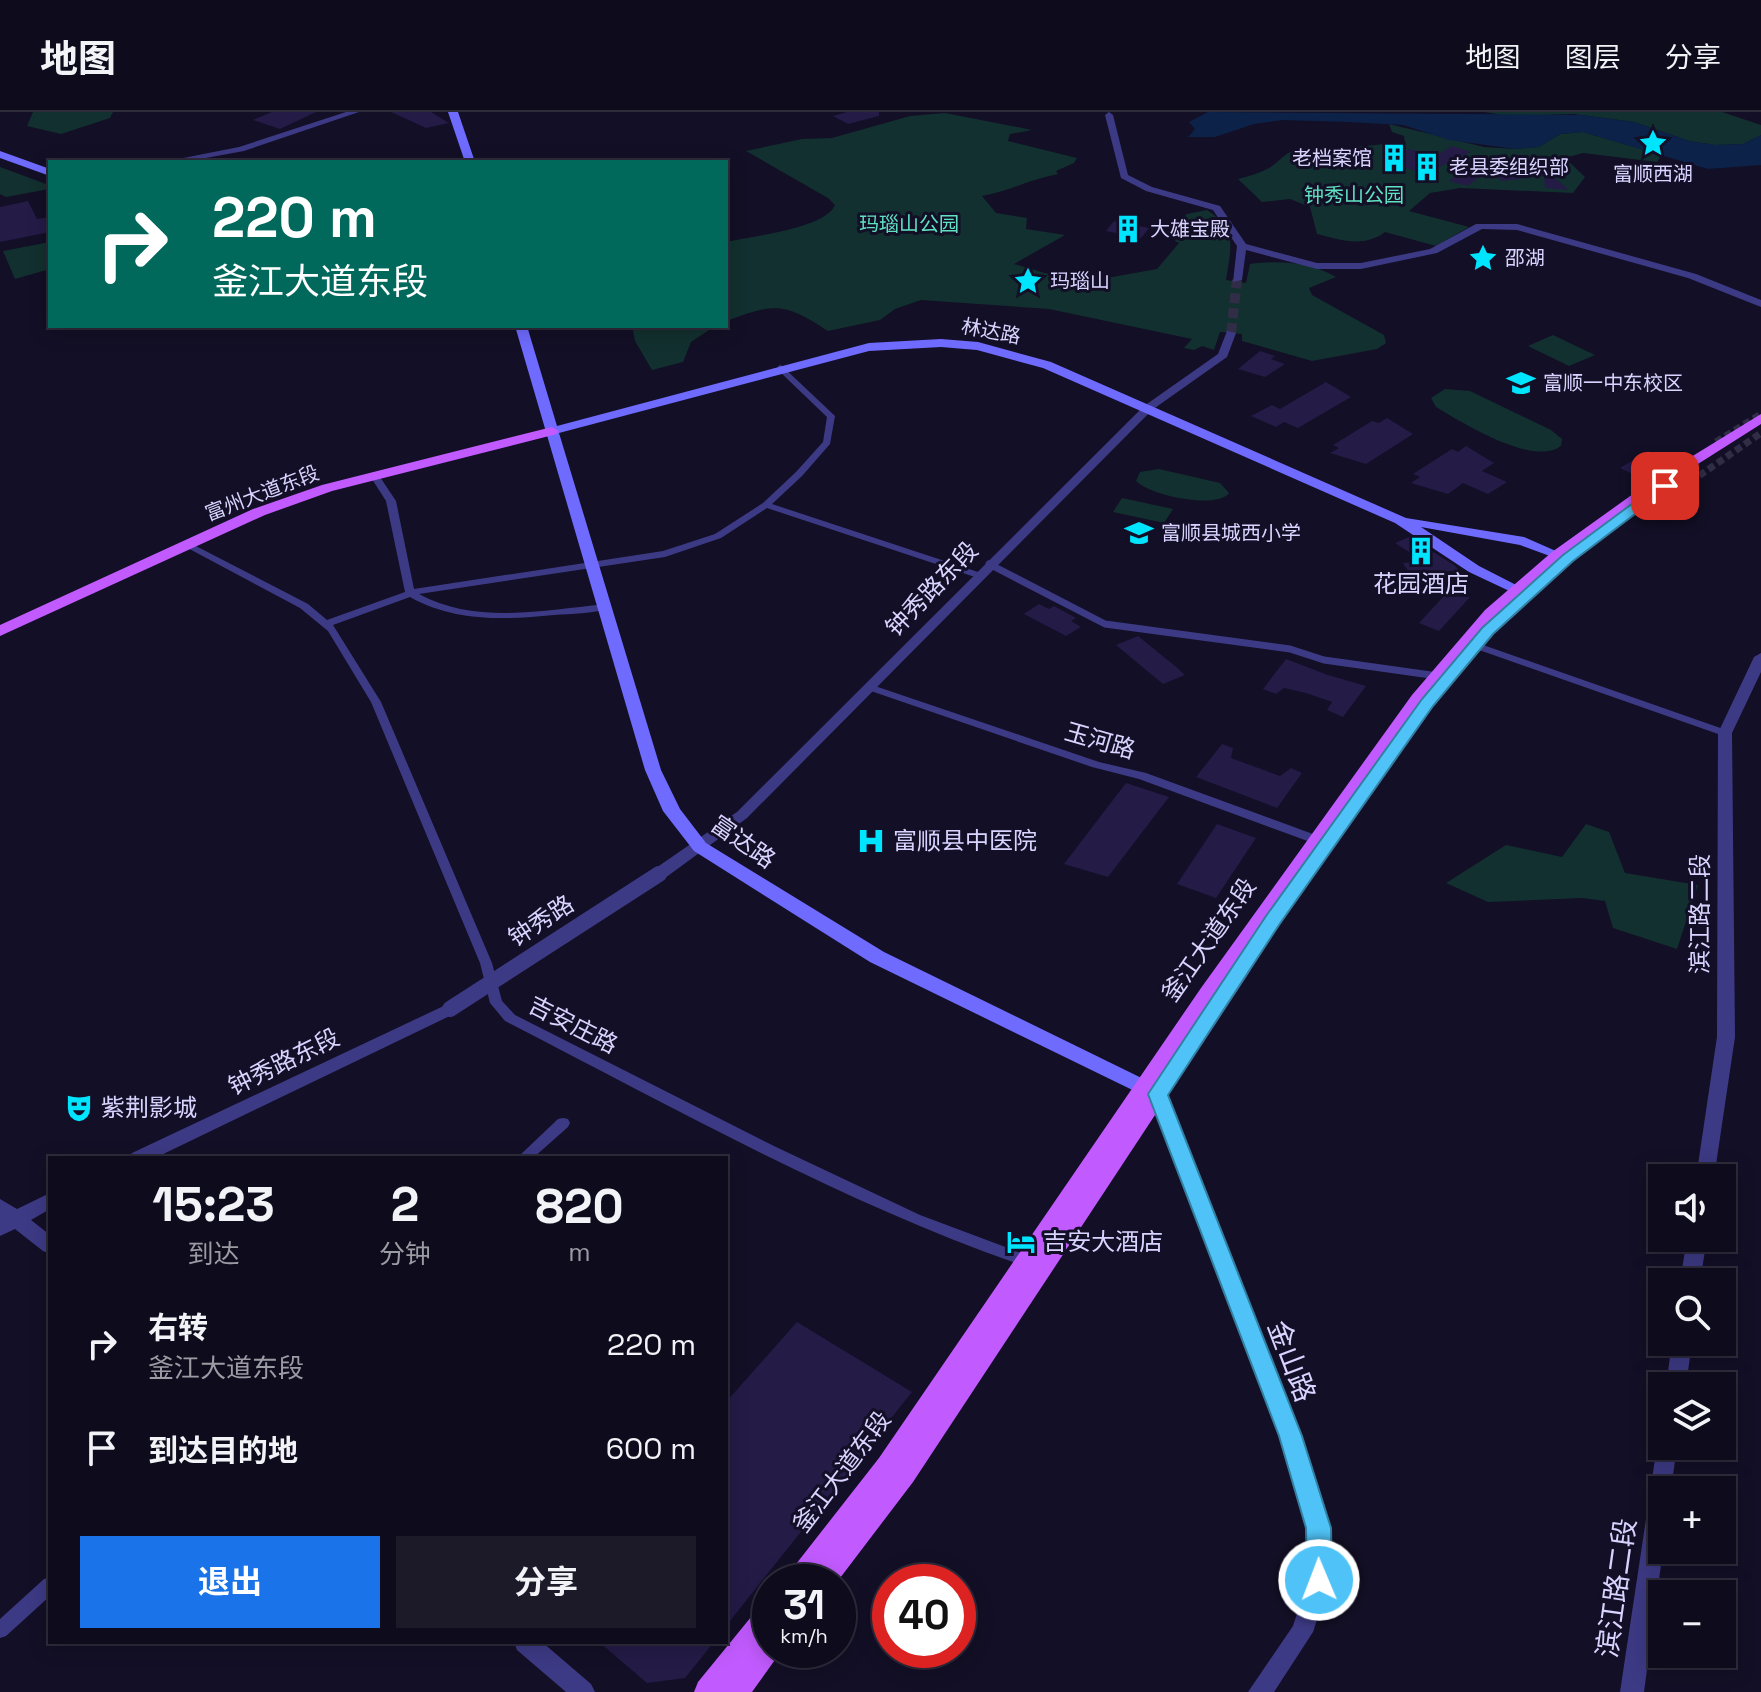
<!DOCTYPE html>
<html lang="zh">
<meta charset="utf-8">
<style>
body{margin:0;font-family:"Space Grotesk","Noto Sans SC",sans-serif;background:#1c1929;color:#f1f3f6;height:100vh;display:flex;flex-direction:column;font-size:30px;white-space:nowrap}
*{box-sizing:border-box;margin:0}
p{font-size:26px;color:#9b9ba3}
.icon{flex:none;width:44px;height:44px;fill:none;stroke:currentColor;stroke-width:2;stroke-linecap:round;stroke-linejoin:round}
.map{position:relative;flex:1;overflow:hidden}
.details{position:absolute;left:48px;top:1044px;width:680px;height:488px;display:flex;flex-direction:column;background:#0e0b1c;border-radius:0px;box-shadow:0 4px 20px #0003,0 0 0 2px #2e2b3b}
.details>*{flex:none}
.banner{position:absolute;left:48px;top:48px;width:680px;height:168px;border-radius:0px;box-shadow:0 4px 20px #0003,0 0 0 2px #2e2b3b;background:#00695c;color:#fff;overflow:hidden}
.controls{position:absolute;left:1648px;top:1052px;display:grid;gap:16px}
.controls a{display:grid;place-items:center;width:88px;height:88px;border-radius:0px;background:#0e0b1c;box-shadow:0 4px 20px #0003,0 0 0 2px #2e2b3b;font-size:40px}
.speed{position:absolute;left:752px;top:1452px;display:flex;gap:16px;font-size:40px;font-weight:700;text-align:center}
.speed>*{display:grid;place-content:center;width:104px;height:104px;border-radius:50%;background:#0e0b1c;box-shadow:0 4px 20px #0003,0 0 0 2px #2e2b3b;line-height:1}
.speed small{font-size:20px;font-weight:400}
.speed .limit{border:12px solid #d22;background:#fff;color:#111}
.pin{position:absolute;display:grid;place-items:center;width:68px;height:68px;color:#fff;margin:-34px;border-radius:16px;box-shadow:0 4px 12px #0006}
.me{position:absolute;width:88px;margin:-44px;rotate:359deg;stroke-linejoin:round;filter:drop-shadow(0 0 6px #0008)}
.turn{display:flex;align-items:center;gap:28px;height:168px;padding:0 32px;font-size:36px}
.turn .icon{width:104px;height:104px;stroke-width:2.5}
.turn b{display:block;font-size:56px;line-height:68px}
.eta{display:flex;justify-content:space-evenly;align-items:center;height:136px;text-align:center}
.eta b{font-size:48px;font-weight:700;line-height:56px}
.action{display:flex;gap:16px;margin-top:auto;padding:16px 32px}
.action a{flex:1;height:92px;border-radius:0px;background:#1a73e8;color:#fff;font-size:32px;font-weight:700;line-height:92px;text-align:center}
.action a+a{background:#1c1929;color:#f1f3f6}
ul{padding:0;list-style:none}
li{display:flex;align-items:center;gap:24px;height:104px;padding:0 32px}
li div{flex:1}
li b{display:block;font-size:30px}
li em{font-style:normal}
header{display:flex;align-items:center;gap:48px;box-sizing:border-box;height:112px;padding:0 40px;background:#0e0b1c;border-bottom:2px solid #2e2b3b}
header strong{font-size:38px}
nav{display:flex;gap:44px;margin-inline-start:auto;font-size:28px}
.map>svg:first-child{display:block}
.green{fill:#12302f}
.water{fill:#0c2248}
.building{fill:#241b47}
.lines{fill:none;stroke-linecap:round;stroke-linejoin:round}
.pedestrian-tunnel{stroke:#312d47;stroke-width:7;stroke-dasharray:7 4;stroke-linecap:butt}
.tertiary-tunnel{stroke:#312d47;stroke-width:10;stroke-dasharray:10 5;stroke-linecap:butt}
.pedestrian{stroke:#3d3a85;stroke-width:7}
.minor{fill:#3d3a85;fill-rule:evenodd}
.tertiary{fill:#3d3a85;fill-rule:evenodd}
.secondary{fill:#6f6bff;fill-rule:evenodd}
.primary{fill:#c25bff;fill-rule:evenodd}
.tertiary-bridge{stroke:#3d3a85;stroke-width:16}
.route{fill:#4fc3f7;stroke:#337fa1;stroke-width:2}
.labels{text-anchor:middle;stroke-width:6;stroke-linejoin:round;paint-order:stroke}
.far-poi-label{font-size:20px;fill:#d9d4ff;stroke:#130f26;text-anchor:start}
.far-park-label{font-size:20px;fill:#5fe0c0;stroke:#130f26}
.far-street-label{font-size:20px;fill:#d9d4ff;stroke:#130f26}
.poi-label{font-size:24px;fill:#d9d4ff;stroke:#130f26;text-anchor:start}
.street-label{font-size:24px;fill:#d9d4ff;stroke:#130f26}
.near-street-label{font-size:28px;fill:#d9d4ff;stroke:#130f26}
</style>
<header>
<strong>地图</strong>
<nav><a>地图</a><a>图层</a><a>分享</a></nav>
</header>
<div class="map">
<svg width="1761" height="1580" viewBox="0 0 1761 1580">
<rect width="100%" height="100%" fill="#130f26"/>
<g class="green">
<polygon points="33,0 113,0 110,6 61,22 27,14"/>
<polygon points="1485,0 1722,0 1761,13 1761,23 1743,32 1715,33 1689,29 1634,10 1573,2 1508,4"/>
<path d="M945,1L1032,18L1010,22L1008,29L1077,46L1074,51L1056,59L1058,62C1031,67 1009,79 982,84L996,101L1027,106L1026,117L1065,123L1014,152L1065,167L1090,169L1157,157L1179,131L1175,129L1186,115L1177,113L1187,102L1207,98C1238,119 1231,135 1226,168L1246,171L1250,152C1278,148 1311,150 1336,165L1309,176L1312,183L1384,223L1386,231L1377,237L1312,249L1242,229V222L1220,220L1214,238L1202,234L1194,238L1184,236L1192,227L1049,197L921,188L895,197L880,208L828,219C784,190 775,191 726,209V130C751,124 825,117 835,93L828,86L746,39L802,27L832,26L910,4Z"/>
<path d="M1389,12L1484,35L1515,37L1539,35L1560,22L1583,20L1662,43L1657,50L1583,41L1565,46L1585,65L1573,81L1460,76L1430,81L1409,99L1469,115L1436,134L1385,120C1364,136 1340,128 1317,122L1310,95L1290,87L1262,90L1238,67C1247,65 1264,60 1272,54C1284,46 1288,35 1305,40L1405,30L1404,24L1392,20Z"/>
<polygon points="0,55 46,72 49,77 6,85 0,82"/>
<polygon points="50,130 50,157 15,167 3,139"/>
<polygon points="632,214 715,214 691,230 683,250 652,258 635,229"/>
<polygon points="1553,223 1595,243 1569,254 1528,234"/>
<path d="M1445,277L1470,279L1551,318L1562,327L1561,334C1533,355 1463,311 1436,295L1431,286Z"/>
<path d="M1159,357L1220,371L1229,381C1216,398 1149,383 1136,369L1140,360Z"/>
<polygon points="1122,386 1173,397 1164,411 1113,400"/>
<polygon points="1586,712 1609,720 1625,761 1698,773 1677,837 1613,816 1605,789 1582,786 1488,790 1446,771 1506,733 1562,745"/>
</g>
<polygon class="water" points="1208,0 1581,3 1634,10 1689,29 1715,33 1743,32 1761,23 1761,53 1708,57 1583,20 1560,22 1539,35 1515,37 1449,28 1403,13 1347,10 1282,8 1254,12 1215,25 1188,25 1195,17 1189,10"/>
<g class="building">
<polygon points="272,0 316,0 280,17 253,8"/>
<polygon points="391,0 431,0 449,11 426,16"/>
<polygon points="847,0 879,0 879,4 848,12 833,4"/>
<polygon points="1452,34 1471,40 1424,62 1380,47 1410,37 1434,45"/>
<polygon points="1535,49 1569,78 1545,76 1544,64 1502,69 1488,58 1468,74 1449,69 1467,55"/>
<polygon points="28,89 37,107 50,105 50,120 0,130 0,95"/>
<polygon points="1114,109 1149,116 1141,126 1106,119"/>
<polygon points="1260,239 1275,244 1271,247 1285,252 1265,265 1238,257"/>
<polygon points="1326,270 1351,285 1298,316 1284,310 1276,315 1251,304 1272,293 1280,297"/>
<polygon points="1387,306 1413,322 1366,352 1330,341 1339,336 1333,333 1372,309 1379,311"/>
<polygon points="1466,334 1494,351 1482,359 1507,370 1488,382 1463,371 1448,382 1411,371 1420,365 1413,362 1452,337 1458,340"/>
<polygon points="1648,339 1667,347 1639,365 1620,356"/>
<polygon points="1409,425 1454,453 1459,458 1411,464 1403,451 1423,449 1395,431"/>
<polygon points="1444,484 1470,485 1439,519 1419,511"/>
<polygon points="1039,492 1049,497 1054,494 1076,506 1071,509 1081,515 1066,524 1024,502"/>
<polygon points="1138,524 1175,554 1185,563 1163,572 1116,533"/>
<polygon points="1286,547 1328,563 1366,574 1343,605 1327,598 1332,590 1306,581 1284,576 1276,582 1263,577"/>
<polygon points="1222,632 1233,636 1231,646 1280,664 1291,656 1302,661 1277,696 1196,665"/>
<polygon points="1126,671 1169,685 1108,765 1064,752"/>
<polygon points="1217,712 1256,726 1216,786 1177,772"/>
<polygon points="797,1210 912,1280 726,1514 726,1290"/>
<polygon points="599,1530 714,1530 685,1566 647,1571"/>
</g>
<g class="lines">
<g class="pedestrian-tunnel">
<polyline points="1716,330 1761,302"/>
<polyline points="1624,390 1648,399 1761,321"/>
</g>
<polyline class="tertiary-tunnel" points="1231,221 1237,168"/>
<polyline class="pedestrian" points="989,452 1105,512 1290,537 1324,548 1438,564"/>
<g class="minor">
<path d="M781,253L835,304L830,332L802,364L772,392L981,461V465H975L767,396L721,426L665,445L419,482C475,513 545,498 606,492L611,495L610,497C591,501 573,502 554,503C505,508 454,510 410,485L333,513L381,590L492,851L502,889L515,903L776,1035L920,1103L1032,1145L1034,1149L1032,1153L1027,1155C845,1092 676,997 505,909L490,891L480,851L371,590L328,519L300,496L182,433L184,431H190L308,492L327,508L405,480L386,389L370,364L375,361L378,362L396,389L414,477L663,439L715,422L763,391L796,360L823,330L827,305L778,258V254Z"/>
<polygon points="1466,527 1729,619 1730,621 1729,623 1721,623 1462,532 1461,530"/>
<polygon points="869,572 1099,650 1146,661 1321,725 1323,728 1321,731 1313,731 1139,667 1092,655 865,577 864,575"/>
<polygon points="563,1006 568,1007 570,1011 568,1015 533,1046 517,1046 558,1007"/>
<polygon points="50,1465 50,1484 6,1524 0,1526 0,1507 44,1467"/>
</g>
<g class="tertiary">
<polygon points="346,0 359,0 244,39 184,50 163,50 239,35"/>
<polygon points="1109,0 1113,3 1128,63 1152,75 1220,94 1246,132 1317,151 1361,151 1430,137 1476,112 1517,112 1696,162 1761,188 1761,195 1688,166 1517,118 1482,117 1437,141 1361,157 1317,157 1246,138 1242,168 1233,170 1237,134 1213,98 1146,79 1121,66 1105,3"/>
<polygon points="1227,219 1236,221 1227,245 1152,298 747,706 665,766 653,766 651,762 653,758 737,700 1144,294 1218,242"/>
<polygon points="1761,541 1761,560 1732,621 1735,925 1714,1066 1696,1066 1717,925 1718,621 1754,545"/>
<polygon points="450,891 456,893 458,897 456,901 155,1046 129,1046 132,1041"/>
<polygon points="1158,975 1164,977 1167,982 1301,1324 1330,1416 1330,1468 1313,1520 1274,1580 1248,1580 1293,1514 1308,1468 1308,1416 1281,1324 1149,982 1152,977"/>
<polygon points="50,1081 50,1097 31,1108 50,1123 50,1142 43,1139 15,1117 0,1124 0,1087 17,1097"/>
<polygon points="1687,1126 1707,1126 1700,1170 1680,1170"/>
<polygon points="1672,1230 1692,1230 1686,1274 1666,1274"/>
<polygon points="1660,1327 1662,1327 1662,1334 1677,1334 1671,1378 1662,1378 1663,1438 1644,1580 1620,1580 1657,1334"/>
<polygon points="514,1530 542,1530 591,1572 595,1580 566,1580 517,1538"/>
</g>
<g class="secondary">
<polygon points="448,0 458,0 475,50 465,50"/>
<polygon points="0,39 50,57 50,64 0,46"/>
<polygon points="515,214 527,214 557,314 869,231 941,227 978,230 1051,250 1406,406 1524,425 1565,443 1558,447 1520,433 1421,415 1479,454 1532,481 1525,485 1520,484 1469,460 1395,411 1043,256 977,238 941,235 869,239 559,321 661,658 680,697 706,731 884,840 1162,976 1165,981 1162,986 1155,989 870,850 694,739 663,699 645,658"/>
</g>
<g class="primary">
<polygon points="1761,302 1761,312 1657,378 1564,446 1497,506 1424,591 1241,850 1251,857 1248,862 913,1370 837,1470 782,1470 879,1346 1201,876 1412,583 1485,498 1552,440 1647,372"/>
<polygon points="552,315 559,319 557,322 332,379 265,403 0,524 0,513 253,397 322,373"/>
<polygon points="770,1490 770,1538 782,1538 752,1580 694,1580 698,1570 760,1494"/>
</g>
<polyline class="tertiary-bridge" points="450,897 659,762"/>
</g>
<polygon class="route" points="1660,371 1672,374 1573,449 1493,522 1433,594 1279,813 1168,983 1302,1324 1331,1416 1332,1468 1328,1476 1319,1479 1311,1476 1307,1468 1306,1416 1279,1324 1148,982 1266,804 1422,587 1482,516 1563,443"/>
<defs>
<symbol id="sight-bare" viewBox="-9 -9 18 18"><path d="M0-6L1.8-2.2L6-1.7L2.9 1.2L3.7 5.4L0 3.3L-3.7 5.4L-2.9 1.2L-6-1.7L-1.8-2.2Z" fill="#00e5ff" stroke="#130f26" stroke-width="2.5" paint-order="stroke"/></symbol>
<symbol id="building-bare" viewBox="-9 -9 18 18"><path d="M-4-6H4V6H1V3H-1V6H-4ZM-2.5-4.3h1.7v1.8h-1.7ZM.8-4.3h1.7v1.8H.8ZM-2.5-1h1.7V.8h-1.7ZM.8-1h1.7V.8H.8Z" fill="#00e5ff" stroke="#130f26" stroke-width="2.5" paint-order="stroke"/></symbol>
<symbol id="school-bare" viewBox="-9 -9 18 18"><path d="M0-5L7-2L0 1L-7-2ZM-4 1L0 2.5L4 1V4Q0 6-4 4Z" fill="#00e5ff" stroke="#130f26" stroke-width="2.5" paint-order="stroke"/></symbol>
<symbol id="hospital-bare" viewBox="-9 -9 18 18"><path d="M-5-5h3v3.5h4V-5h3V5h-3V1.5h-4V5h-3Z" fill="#00e5ff" stroke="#130f26" stroke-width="2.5" paint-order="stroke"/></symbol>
<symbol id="theatre-bare" viewBox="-9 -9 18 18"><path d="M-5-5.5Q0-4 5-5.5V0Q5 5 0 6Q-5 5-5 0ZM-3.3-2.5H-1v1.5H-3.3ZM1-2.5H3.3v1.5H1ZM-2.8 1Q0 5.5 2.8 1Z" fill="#00e5ff" stroke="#130f26" stroke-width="2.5" paint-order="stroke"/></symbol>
<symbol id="hotel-bare" viewBox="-9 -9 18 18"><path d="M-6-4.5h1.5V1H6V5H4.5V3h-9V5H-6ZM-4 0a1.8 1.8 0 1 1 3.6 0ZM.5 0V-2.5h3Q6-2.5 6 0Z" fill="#00e5ff" stroke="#130f26" stroke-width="2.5" paint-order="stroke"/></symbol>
</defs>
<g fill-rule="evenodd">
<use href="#sight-bare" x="1633" y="11" width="40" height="40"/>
<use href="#building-bare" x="1374" y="26" width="40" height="40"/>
<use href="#building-bare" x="1407" y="35" width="40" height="40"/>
<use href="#building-bare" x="1108" y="97" width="40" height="40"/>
<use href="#sight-bare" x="1463" y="126" width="40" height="40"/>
<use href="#sight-bare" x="1008" y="149" width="40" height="40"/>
<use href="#school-bare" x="1501" y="251" width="40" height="40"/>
<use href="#school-bare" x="1119" y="401" width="40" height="40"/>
<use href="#building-bare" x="1401" y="419" width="40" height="40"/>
<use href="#hospital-bare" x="851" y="709" width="40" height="40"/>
<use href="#theatre-bare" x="59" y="976" width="40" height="40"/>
<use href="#hotel-bare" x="1001" y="1110" width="40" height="40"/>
</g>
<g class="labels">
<g class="far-poi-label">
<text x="1372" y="53" text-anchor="end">老档案馆</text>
<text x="1449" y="62">老县委组织部</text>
<text x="1653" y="69" text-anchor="middle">富顺西湖</text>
<text x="1150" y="124">大雄宝殿</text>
<text x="1505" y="153">邵湖</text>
<text x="1050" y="176">玛瑙山</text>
<text x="1543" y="278">富顺一中东校区</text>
<text x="1161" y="428">富顺县城西小学</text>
</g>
<g class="far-park-label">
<text x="1354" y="90">钟秀山公园</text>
<text x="909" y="119">玛瑙山公园</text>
</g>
<g class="far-street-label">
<text transform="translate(991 219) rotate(11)" y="7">林达路</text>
<text transform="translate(262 381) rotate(-21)" y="7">富州大道东段</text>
</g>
<g class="poi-label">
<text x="1421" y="480" text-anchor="middle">花园酒店</text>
<text x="893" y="737">富顺县中医院</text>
<text x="101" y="1004">紫荆影城</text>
<text x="1043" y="1138">吉安大酒店</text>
</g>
<g class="street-label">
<text transform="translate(932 477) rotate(-46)" y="8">钟秀路东段</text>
<text transform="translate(1100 629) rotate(16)" y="8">玉河路</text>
<text transform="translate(743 730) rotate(35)" y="8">富达路</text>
<text transform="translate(1700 802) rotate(-90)" y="8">滨江路二段</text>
<text transform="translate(541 809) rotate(-33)" y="8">钟秀路</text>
<text transform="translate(1209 828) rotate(-55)" y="8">釜江大道东段</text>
<text transform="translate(573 913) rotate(27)" y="8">吉安庄路</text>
<text transform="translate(284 950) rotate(-26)" y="8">钟秀路东段</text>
<text transform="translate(842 1360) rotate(-53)" y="8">釜江大道东段</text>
</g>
<g class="near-street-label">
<text transform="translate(1292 1249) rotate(69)" y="10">金山路</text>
<text transform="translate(1616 1476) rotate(-82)" y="10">滨江路二段</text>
</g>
</g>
</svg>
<div class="controls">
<a><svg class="icon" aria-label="sound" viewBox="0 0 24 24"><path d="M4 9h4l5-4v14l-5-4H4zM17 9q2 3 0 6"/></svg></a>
<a><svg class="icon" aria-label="search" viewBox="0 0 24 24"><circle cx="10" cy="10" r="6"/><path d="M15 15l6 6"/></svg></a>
<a><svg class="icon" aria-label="layers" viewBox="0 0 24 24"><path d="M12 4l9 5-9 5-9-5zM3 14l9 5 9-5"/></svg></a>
<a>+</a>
<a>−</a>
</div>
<div class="speed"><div>31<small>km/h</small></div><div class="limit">40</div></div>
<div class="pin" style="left:1665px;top:374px;background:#d93025"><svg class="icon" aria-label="arrive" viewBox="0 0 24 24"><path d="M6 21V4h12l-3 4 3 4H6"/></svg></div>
<svg class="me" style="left:1319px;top:1468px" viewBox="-20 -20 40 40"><circle r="17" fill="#4fc3f7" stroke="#fff" stroke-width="3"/><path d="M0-11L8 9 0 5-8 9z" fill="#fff"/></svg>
<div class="banner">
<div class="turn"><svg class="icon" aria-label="right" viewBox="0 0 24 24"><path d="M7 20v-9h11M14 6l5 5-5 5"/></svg><div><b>220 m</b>釜江大道东段</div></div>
</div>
<section class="details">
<div class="eta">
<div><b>15:23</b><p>到达</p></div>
<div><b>2</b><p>分钟</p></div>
<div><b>820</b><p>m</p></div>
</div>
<ul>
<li><svg class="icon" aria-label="right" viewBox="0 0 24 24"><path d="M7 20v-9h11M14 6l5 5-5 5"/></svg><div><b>右转</b><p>釜江大道东段</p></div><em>220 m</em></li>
<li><svg class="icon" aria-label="arrive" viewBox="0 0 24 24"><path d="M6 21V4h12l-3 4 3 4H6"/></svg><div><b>到达目的地</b></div><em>600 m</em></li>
</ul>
<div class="action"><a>退出</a><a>分享</a></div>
</section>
</div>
